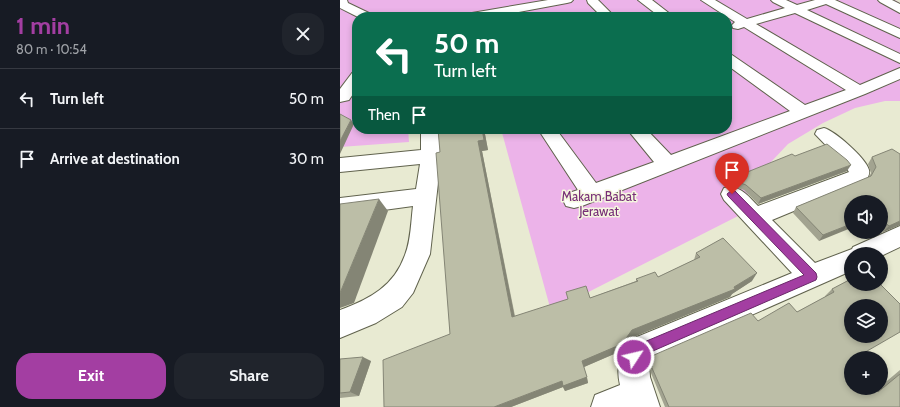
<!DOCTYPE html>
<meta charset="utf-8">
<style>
body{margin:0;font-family:Cabin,sans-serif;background:#20242c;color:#f1f3f6;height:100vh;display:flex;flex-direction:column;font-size:15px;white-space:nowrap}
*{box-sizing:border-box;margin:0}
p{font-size:13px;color:#9ea1a6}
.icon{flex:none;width:22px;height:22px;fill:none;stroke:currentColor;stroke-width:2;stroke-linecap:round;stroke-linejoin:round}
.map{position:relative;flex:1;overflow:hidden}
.panel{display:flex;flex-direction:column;background:#171b24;width:340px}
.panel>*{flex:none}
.top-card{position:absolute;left:12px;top:12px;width:380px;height:122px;border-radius:16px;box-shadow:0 2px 6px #0003;background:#0b6e4f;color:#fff;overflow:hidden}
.tools{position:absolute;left:504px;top:195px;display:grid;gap:8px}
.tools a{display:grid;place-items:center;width:44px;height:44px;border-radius:50%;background:#171b24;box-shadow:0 2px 6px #0003;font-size:20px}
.pin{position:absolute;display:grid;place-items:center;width:34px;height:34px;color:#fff;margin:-41px -17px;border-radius:50% 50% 50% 0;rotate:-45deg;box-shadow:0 0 4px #0007}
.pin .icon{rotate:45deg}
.me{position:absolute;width:44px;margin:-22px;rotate:55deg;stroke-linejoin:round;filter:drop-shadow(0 0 3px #0008)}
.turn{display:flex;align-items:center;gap:14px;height:84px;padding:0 16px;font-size:18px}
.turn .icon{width:52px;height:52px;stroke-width:2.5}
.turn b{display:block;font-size:28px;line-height:34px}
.then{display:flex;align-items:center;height:38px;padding:0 16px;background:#0003;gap:8px;font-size:15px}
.round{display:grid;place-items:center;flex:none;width:42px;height:42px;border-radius:16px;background:#20242c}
.summary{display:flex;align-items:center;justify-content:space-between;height:68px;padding:0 16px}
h1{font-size:24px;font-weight:700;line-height:30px;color:#a33ea2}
.action{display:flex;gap:8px;margin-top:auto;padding:8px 16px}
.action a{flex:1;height:46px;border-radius:16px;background:#a33ea2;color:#fff;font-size:16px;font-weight:700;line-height:46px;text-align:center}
.action a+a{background:#20242c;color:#f1f3f6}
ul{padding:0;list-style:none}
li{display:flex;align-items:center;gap:12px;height:60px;padding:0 16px;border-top:1px solid #363941}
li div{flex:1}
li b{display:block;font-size:15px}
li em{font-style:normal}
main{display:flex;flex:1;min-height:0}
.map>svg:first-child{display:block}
.green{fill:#ecb3e9}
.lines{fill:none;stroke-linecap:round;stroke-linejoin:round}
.minor-casing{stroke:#60624d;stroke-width:2}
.minor{fill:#fff;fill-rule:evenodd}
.wall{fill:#a2a390}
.shaded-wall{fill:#848575}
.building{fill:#bcbea7;stroke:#848575;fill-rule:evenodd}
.route{fill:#a33ea2;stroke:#6a2869}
.labels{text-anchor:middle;stroke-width:3;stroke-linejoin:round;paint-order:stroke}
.park-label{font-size:13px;fill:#772e77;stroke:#f5f8df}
</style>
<main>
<section class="panel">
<div class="summary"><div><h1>1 min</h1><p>80 m · 10:54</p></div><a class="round"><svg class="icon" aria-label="close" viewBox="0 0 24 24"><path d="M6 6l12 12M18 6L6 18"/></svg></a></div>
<ul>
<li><svg class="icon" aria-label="left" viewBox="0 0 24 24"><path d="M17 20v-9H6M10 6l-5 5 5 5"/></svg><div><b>Turn left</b></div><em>50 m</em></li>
<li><svg class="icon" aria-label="arrive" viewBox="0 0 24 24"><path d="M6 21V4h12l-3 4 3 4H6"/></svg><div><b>Arrive at destination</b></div><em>30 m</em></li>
</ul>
<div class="action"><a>Exit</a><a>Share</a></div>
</section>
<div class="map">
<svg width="560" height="407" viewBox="0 0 560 407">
<rect width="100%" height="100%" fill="#e8ead2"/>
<polygon class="green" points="0,0 555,0 560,3 560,101 545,101 515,108 483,123 448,144 411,183 402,214 211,311 161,129 387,129 387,17 17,17 17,129 68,129 69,142 0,147"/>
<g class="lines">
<defs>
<g id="minor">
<polygon points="0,0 7,0 8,3 31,14 33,17 18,17 0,8"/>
<polygon points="208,0 233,0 231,2 227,3 152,17 126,17 128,14 132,13"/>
<polygon points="247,0 258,0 275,17 262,17 248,3"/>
<polygon points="298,0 312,0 334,17 320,17"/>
<polygon points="361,0 375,0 407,19 445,8 433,2 431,0 446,0 457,5 475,0 495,0 560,29 560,38 486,4 467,10 560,54 560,63 455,13 416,24 520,85 560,68 560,79 525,94 242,206 234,208 226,206 223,200 226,194 238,190 198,129 216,129 256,183 314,162 287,129 306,129 331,155 450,111 387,65 387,54 392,55 465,105 506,90 404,27 398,29 393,28 392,25 395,22"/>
<polygon points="538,0 552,0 560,4 560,13 540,2"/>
<polygon points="17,71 17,88 9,100 0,102 0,89 12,73"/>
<path d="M484,128C495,131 526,158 529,170C530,174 528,177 526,181L432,220L475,263L512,249L513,247L560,226V247L541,256V254H511V271L312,359L309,364L310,377L320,407H251L255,395L280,385C276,368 279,352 292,339L452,273L384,200L381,194L384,188C400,184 408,196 418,206L509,172L504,164L475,134L477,130Z"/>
<path d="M83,129H97L99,132L101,156L90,254L73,293L62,307L36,323L0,338V310C30,299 54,286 65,255C71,240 71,221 73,206L0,216V198L76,189L80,164L0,172V158L81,150V132Z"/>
</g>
</defs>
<use href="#minor" class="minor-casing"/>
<use href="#minor" class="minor"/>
</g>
<g class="wall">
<polygon points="98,129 144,129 148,150 142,151 175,316 250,298 296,281 296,279 318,277 354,260 356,253 412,281 392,294 390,297 291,338 281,351 244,367 248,383 225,391 223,387 171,407 44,407 110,334 100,152"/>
<polygon points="455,156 507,171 418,204 404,190 388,185 390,179"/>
<polygon points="532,157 560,225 543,232 541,230 541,202 479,241 453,213 456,207 529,177 531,173 528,164"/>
<polygon points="511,279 511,358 536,390 539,388 541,388 541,386 560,370 560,407 325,407 311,373 311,364 312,359 418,321 457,312 485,297 485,296 492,289"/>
<polygon points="0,359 31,361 19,396 0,398"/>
</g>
<g class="shaded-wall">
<polygon points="11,120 14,124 0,154 0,141"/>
<polygon points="142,129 144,129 148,150 142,151 176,324 172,317 138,141"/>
<polygon points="511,165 507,171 418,204 421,198"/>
<polygon points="39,199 48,211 14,303 0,308 0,293"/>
<polygon points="560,221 560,225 543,232 549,226"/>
<polygon points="511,224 511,228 479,241 483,235"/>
<polygon points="417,273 412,281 392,294 390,297 291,338 281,351 244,367 242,361 292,330 394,287"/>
<polygon points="23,357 31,361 19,396 10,392"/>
<polygon points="247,377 248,383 225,391 223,387 171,407 154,407 222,381"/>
</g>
<g class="building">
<polygon points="0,114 11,120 0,141"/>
<polygon points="98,129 142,129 144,140 138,141 172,317 228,299 226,292 246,286 250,298 298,281 296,279 315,272 318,277 360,257 356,253 383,238 417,273 394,287 395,289 292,330 282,344 242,361 247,377 223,386 222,381 154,407 44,407 43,360 110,334 96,153 100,152"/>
<polygon points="487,144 507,160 511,165 421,198 406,185 390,179 452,154 455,156"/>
<polygon points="552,149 560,154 560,221 549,226 541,219 541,202 511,202 511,224 483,235 456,207 531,176 536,167 532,157"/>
<polygon points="39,199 0,293 0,204"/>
<path d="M511,279V284H540L560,304V332L515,358H511V388H535L538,392L560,374V407H329L312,368V359L314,355L411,313L418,321L449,303L457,312L494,292L492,289ZM511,306H541V336H511Z"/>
<polygon points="23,357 10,392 0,393 0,359"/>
</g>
<polygon class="route" points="392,190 395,191 476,273 477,277 476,280 306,354 299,361 294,363 290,361 288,357 290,352 297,345 464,275 388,196 387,194"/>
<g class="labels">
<g class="park-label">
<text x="259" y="201">Makam Babat<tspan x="259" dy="15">Jerawat</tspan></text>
</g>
</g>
</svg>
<div class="tools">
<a><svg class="icon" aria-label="sound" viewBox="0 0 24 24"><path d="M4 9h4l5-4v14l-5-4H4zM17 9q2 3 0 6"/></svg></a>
<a><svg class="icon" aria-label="search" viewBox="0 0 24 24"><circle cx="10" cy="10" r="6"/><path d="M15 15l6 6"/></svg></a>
<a><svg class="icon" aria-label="layers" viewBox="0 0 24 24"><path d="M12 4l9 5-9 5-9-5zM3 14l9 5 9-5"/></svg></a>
<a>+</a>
</div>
<div class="pin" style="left:392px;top:194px;background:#d93025"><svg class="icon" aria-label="arrive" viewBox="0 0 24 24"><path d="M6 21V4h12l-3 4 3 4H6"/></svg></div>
<svg class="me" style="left:294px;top:357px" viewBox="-20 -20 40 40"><circle r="17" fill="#a33ea2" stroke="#fff" stroke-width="3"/><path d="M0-11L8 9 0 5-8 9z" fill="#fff"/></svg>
<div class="top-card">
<div class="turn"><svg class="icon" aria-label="left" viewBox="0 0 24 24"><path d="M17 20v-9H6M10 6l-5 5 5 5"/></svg><div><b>50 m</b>Turn left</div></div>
<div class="then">Then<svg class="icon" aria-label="arrive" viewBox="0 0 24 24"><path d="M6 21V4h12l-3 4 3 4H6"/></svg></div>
</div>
</div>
</main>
